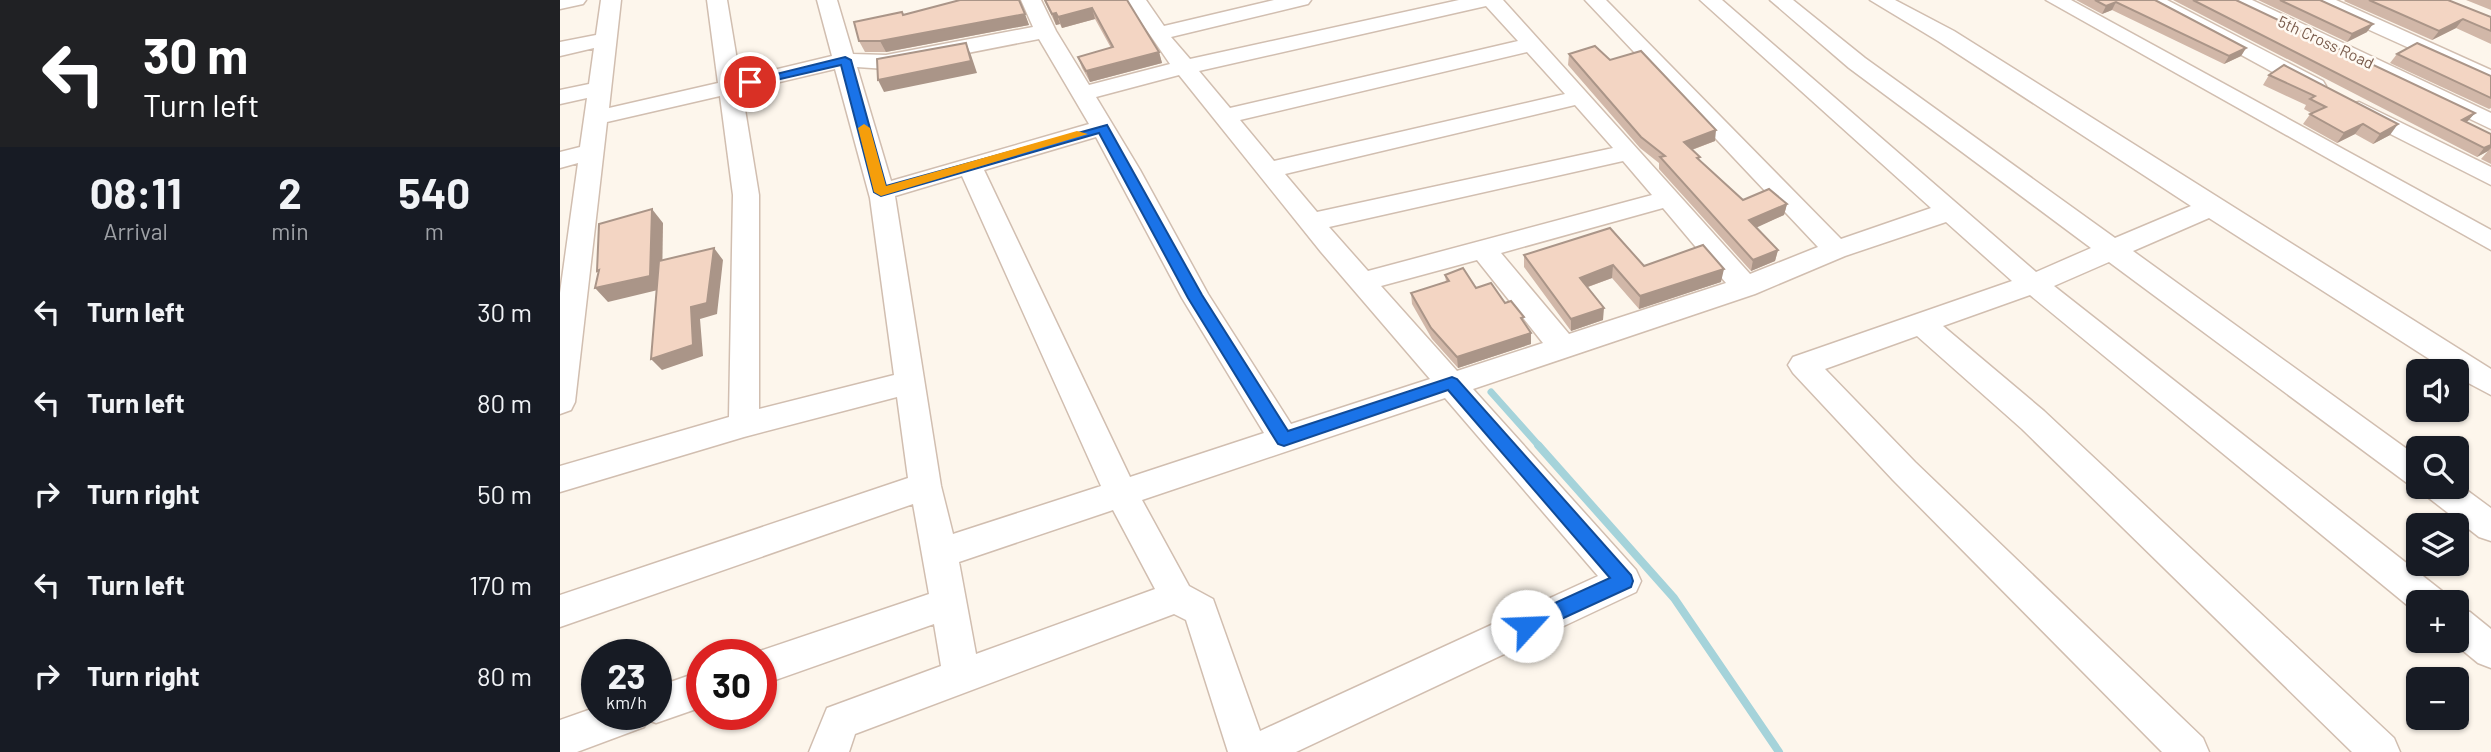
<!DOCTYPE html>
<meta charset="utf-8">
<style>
body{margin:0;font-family:Barlow,sans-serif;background:#20242c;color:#f1f3f6;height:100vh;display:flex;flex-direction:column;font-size:26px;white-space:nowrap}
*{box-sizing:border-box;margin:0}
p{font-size:23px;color:#9ea1a6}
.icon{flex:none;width:38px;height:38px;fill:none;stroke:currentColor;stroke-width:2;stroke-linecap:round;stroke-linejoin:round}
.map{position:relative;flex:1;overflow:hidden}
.sheet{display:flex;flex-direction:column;background:#171b24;width:560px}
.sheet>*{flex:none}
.hud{background:#202124;color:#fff;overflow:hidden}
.fabs{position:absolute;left:1846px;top:359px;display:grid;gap:14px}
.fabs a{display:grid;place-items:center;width:63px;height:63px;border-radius:10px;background:#171b24;box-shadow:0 2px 5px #0004;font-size:35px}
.speed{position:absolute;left:21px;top:639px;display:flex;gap:14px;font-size:35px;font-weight:700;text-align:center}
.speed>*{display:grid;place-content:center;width:91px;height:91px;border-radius:50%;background:#171b24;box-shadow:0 2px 5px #0004;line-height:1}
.speed small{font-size:18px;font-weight:400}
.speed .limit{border:10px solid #d22;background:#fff;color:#111}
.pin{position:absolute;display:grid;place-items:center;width:60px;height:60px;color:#fff;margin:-30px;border:4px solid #fff;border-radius:50%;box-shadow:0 2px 7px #0007}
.me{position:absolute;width:77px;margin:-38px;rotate:65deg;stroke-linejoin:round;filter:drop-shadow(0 0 5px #0008)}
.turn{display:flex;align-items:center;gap:24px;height:147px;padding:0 28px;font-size:32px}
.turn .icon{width:91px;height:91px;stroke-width:2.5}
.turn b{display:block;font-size:49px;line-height:60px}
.eta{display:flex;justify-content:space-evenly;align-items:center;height:119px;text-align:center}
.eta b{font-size:42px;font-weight:700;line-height:49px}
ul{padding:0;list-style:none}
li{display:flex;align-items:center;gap:21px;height:91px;padding:0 28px}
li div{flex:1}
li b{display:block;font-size:26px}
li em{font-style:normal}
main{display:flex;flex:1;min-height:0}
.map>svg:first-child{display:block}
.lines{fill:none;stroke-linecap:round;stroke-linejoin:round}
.stream-far1{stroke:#a5d3da;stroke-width:7}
.stream{stroke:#a5d3da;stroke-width:8}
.minor-casing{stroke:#d1beb0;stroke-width:3}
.minor{fill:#fff;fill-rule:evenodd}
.wall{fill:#d1b7a8}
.shaded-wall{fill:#aa9588}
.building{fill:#f3d5c3;stroke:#aa9588;stroke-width:2}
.route{fill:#1a73e8;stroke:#114b97;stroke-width:2}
.slow{fill:#f59e0b}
.labels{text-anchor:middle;stroke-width:5;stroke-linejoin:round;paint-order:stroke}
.far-street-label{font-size:16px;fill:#7a5c4d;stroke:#fffaf3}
</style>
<main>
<section class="sheet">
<div class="hud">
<div class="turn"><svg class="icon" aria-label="left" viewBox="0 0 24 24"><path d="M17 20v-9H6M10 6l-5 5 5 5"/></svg><div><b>30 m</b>Turn left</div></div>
</div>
<div class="eta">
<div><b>08:11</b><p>Arrival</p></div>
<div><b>2</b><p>min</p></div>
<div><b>540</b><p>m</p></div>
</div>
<ul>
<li><svg class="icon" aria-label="left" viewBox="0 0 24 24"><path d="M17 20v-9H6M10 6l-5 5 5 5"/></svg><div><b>Turn left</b></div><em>30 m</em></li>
<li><svg class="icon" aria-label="left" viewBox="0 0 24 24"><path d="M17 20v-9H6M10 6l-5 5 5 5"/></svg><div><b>Turn left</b></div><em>80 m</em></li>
<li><svg class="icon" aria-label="right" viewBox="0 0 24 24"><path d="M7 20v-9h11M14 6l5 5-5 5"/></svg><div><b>Turn right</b></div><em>50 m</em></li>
<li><svg class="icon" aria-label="left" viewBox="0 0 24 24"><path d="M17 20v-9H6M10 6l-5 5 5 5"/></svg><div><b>Turn left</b></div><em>170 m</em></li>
<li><svg class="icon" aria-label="right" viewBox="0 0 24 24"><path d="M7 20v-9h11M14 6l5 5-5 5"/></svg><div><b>Turn right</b></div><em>80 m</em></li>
</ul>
</section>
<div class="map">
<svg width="1931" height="752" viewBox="0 0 1931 752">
<rect width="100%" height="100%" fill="#fdf6ec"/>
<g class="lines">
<polyline class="stream-far1" points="931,392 980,447"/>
<polyline class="stream" points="978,445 1114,598 1219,752"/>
<defs>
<g id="minor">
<polygon points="0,0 26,0 23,4 0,9"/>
<path d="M41,0H61L49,108L158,83L147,0H167L180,78L272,56L257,0H277L293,54L326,55L473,27L461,0H481L496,31L529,85L610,64L566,0H586L604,26L714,0H751L748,4L611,37L630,59L899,0H943L1190,274L1258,247L1025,0H1046L1281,239L1371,208L1140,0H1162L1476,272L1531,248L1289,68L1210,0H1233L1305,58L1555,238L1631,206L1378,41L1310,0H1335L1394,31L1931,369V395L1897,377V371H1888L1649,218L1573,251L1858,457V487L1847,483L1549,262L1494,286L1882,591L1888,602H1858V614L1470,295L1383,326L1484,411L1834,738L1840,752H1792L1462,429L1357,336L1265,369L1355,462L1643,738L1649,752H1602L1333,480L1233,373L1228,365L1233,357L1452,281L1386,222L1285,256L1195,294L913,389L1076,570L1081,581L1076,592L736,752H668L626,620L614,614L295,734L289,752H249L267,708L381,666L374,624L201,685V654H191L369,594L353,504L0,627V595L348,478L337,397L184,437L0,492V466L169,417L173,195L160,96L47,122L15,402L11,410L0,414V293L18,163L0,168V152L20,147L27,98L0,104V90L29,84L34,48L0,56V42L36,35ZM926,6L958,41L670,108L639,71ZM479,39L529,124L331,181L297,67L326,69ZM967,52L1005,94L714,161L680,120ZM275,69L310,198L334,375L199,409V195L182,91ZM619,75L761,252L870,379L731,424L648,294L580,170L536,97ZM1015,105L1053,148L757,212L725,174ZM536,137L622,298L704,433L570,477L424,170ZM1063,161L1092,195L808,271L769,227ZM402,176L541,486L393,534L381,486L335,196ZM1103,208L1166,283L1009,334L941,253ZM917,260L983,343L897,371L821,286ZM885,398L1038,576L700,731L653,599L629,586L582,500ZM553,510L595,589L416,654L399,562Z"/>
<polygon points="1486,0 1511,0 1931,230 1931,250"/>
<polygon points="1581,0 1607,0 1763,81 1766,86 1755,93 1747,91"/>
<polygon points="1666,0 1692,0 1931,113 1931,129 1669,4"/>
<polygon points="1749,0 1776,0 1931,70 1931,85 1752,4"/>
<polygon points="1799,102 1931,167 1931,185 1791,114 1787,109 1791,104"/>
<polygon points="1897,483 1931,508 1931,541 1919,537 1865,495 1860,486 1897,486"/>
<polygon points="1897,608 1910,612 1931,629 1931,668 1918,663 1890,640 1897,640"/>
<polygon points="142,671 142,707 96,723 88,720 84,727 17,752 0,752 0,720 37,707 37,714 96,714 96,687"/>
</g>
</defs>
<use href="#minor" class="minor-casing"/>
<use href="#minor" class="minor"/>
</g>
<g class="wall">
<polygon points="400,0 459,0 469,25 326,52 305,52 299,41 343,15"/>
<polygon points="484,0 567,0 599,52 602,63 530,82 522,68 518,57 551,48 535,19 502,28 500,24 496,25"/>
<polygon points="1516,0 1595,0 1686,48 1681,56 1664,64 1552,10 1542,14"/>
<polygon points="1613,0 1676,0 1915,113 1906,122 1931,134 1931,164 1921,159 1928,151 1917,157"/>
<polygon points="1698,0 1760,0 1807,32 1787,42"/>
<polygon points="1785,0 1888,0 1931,17 1931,44 1896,28 1872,40 1784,1"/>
<polygon points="1906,0 1931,0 1931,10"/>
<polygon points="1009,54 1050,60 1155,141 1132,150 1140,161 1183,200 1227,204 1224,215 1196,227 1218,250 1215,261 1191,271 1099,169 1099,163 1080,148 1008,65"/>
<polygon points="1837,54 1931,76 1931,108 1929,109 1830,63"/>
<polygon points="1724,65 1830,135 1813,144 1795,134 1777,143 1743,124 1751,113 1744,109 1746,105 1703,85 1709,75"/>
<polygon points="964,255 1084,266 1161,282 1079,309 1052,278 1028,287 1043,320 1011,331 964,267"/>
<polygon points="885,275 916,288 945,303 964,322 971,344 898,368 872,339 852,304 851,293 886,282"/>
</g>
<g class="shaded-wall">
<polygon points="1556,2 1552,10 1542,14 1546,6"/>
<polygon points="532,8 535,19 502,28 498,17"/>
<polygon points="496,13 500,24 496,25 492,14"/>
<polygon points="465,14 469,25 326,52 320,41"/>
<polygon points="1903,19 1896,28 1872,40 1879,31"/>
<polygon points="1813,24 1807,32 1787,42 1792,34"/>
<polygon points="406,43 411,55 417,73 324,92 318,80"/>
<polygon points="1686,48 1681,56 1664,64 1669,56"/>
<polygon points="599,52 602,63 530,82 526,71"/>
<polygon points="1915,113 1908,121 1895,129 1902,120"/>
<polygon points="1803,124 1795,134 1777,143 1784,133"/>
<polygon points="1838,124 1830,135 1813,144 1820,134"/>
<polygon points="1156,130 1155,141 1123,153 1124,142"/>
<polygon points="1931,145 1931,148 1928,151 1917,157 1924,148"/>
<polygon points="1227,204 1224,215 1187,232 1189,220"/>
<polygon points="92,209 103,223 102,289 48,302 35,288"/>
<polygon points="154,248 163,260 157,314 140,319 143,356 102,370 91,359"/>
<polygon points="1218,250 1215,261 1191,271 1193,260"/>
<polygon points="1053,265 1052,278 1019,290 1020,278"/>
<polygon points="1164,269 1161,282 1079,309 1080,296"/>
<polygon points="1044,308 1043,320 1011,331 1011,319"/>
<polygon points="971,333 971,344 898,368 897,357"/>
</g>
<g class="building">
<polygon points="400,0 459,0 465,14 320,41 299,41 294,22 342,12 343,15"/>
<polygon points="485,0 567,0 599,52 526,71 518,57 553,47 532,8 498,17 496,13 492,14"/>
<polygon points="1535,0 1595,0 1686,48 1669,56 1556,2 1546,6"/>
<polygon points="1633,0 1676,0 1915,113 1902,120 1931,134 1931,145 1924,148"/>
<polygon points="1720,0 1760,0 1813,24 1792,34"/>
<polygon points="1809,0 1888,0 1931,17 1931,31 1903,19 1879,31"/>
<polygon points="406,43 411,61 318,80 317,59"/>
<polygon points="1857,43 1931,76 1931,98 1837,54"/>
<polygon points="1035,46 1050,60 1081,51 1156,130 1124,142 1140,157 1137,158 1183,200 1209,189 1227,204 1189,220 1218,250 1193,260 1100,157 1105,156 1081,137 1009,54"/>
<polygon points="1724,65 1838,124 1820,134 1803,124 1784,133 1750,114 1766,107 1750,99 1755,96 1709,75"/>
<polygon points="92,209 90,276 35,288 39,270 37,271 39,224"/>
<polygon points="1050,228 1084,266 1143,245 1164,269 1080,296 1053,265 1020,278 1044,308 1011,319 964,255"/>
<polygon points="154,248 147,303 131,307 133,345 91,359 99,261"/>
<polygon points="903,268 916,288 931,283 945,303 951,301 964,317 961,318 971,333 897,357 871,328 851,293 889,281 885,275"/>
</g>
<polygon class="route" points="285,57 291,60 326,186 547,125 642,295 728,431 892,377 897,379 1071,575 1073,581 1071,587 973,632 967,634 960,632 957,626 960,619 1050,578 888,390 724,446 718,444 628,298 539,133 321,196 314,192 281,65 190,86 184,82"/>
<polygon class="slow" points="304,124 310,128 326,186 517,131 528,134 321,196 314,192 298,128"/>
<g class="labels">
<g class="far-street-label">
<text transform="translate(1766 42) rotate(25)" y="6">5th Cross Road</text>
</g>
</g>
</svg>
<div class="fabs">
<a><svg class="icon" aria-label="sound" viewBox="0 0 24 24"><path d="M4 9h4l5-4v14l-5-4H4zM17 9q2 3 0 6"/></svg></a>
<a><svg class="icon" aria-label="search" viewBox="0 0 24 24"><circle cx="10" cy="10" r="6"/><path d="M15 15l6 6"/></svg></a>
<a><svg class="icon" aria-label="layers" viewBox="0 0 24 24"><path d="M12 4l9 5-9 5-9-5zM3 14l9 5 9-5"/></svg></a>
<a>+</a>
<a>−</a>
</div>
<div class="speed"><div>23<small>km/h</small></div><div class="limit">30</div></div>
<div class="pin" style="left:190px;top:82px;background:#d93025"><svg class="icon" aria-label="arrive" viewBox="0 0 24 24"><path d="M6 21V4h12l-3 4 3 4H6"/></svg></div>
<svg class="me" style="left:967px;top:626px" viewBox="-20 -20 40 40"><circle r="19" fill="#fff"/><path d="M0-13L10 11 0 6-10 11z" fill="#1a73e8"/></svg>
</div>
</main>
